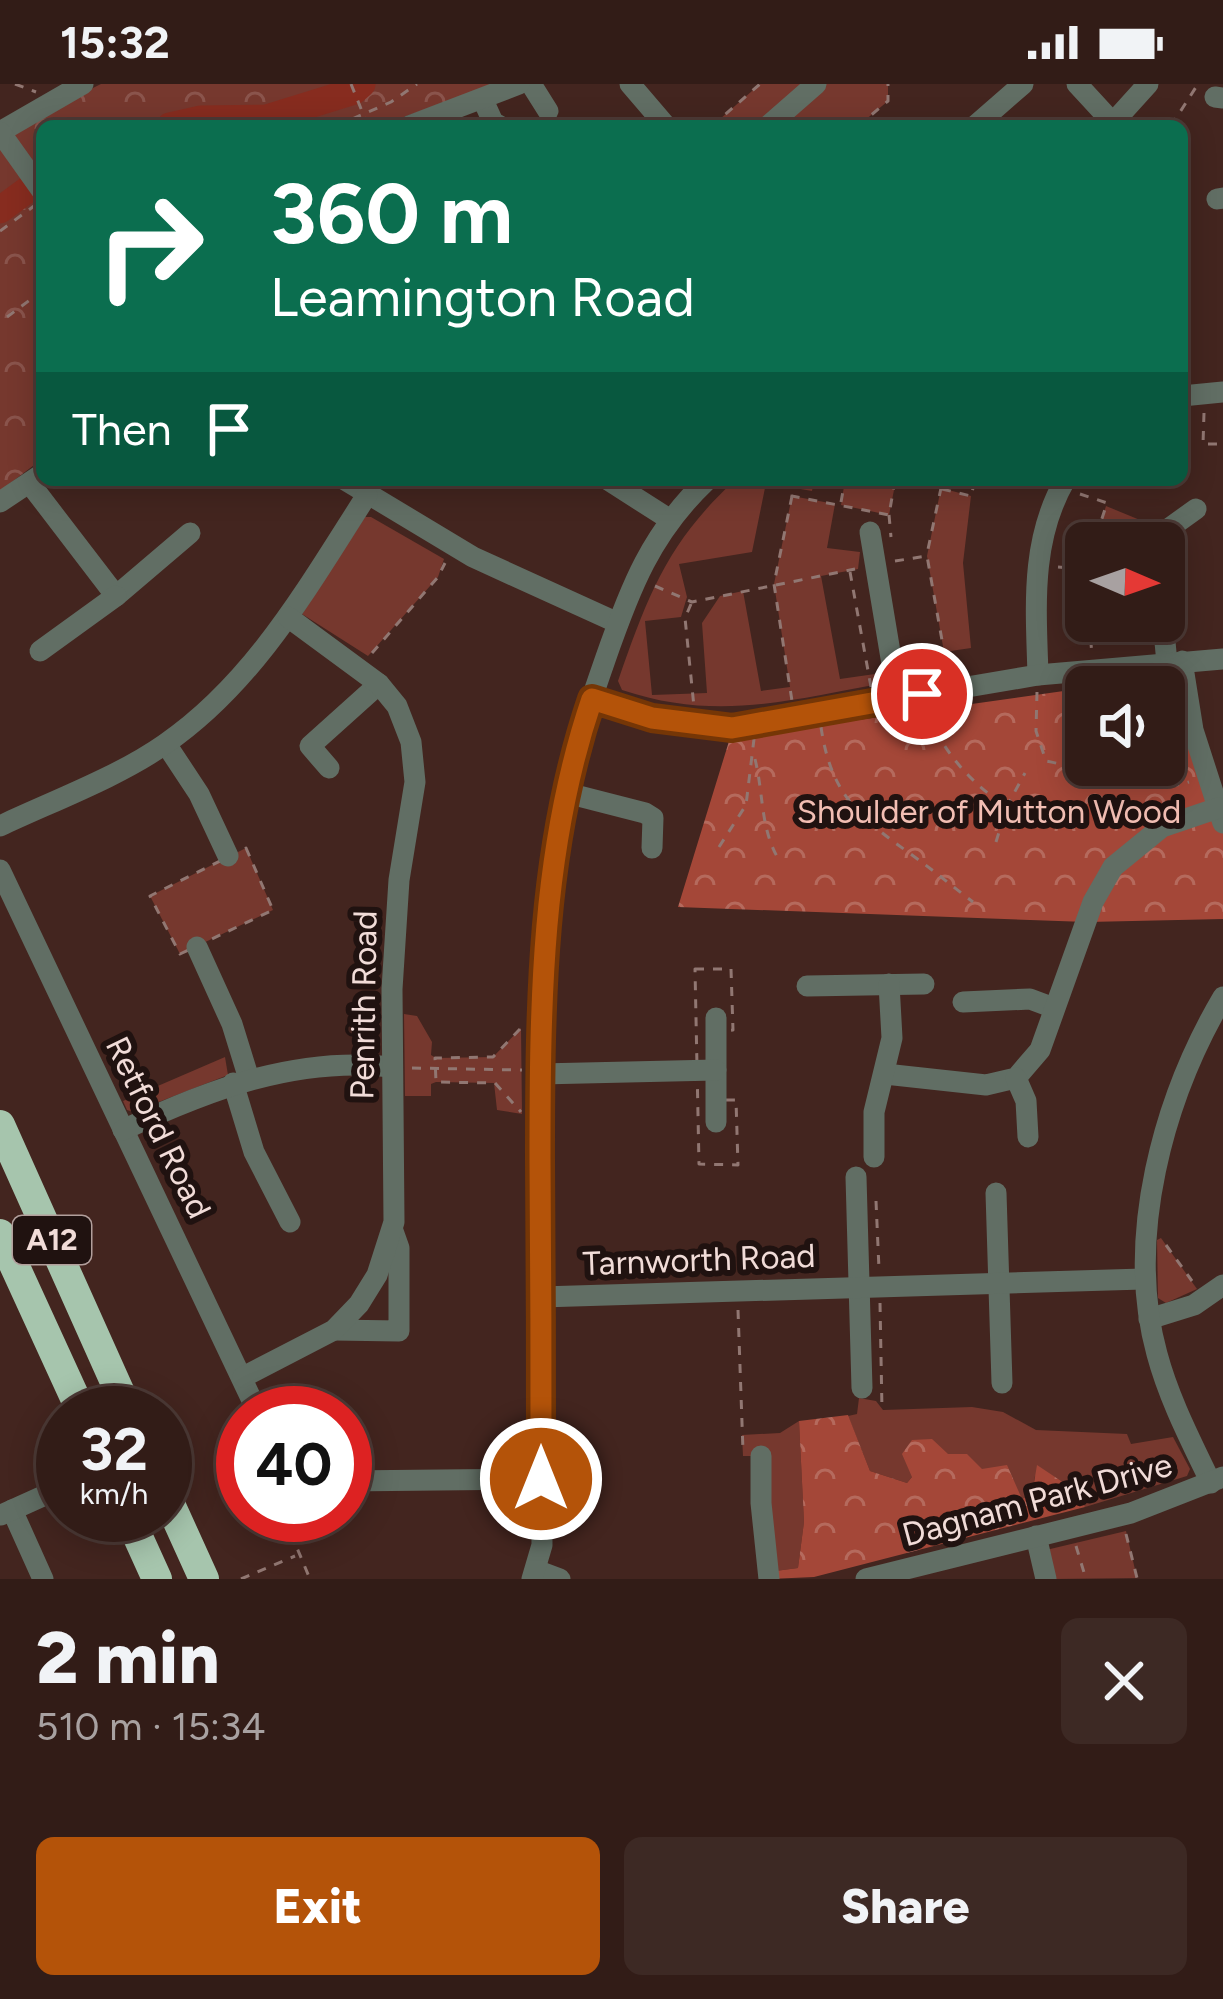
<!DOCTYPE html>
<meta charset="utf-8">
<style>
body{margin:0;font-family:Figtree,sans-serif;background:#3d2924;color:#f1f3f6;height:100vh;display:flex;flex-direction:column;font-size:45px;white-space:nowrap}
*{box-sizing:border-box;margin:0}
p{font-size:39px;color:#a8a1a1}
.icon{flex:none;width:66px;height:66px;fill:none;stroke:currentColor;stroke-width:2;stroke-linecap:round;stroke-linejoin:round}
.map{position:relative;height:1495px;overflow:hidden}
.panel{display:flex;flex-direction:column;background:#321c17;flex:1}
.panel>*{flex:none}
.hud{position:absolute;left:36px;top:36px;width:1152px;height:366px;border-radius:18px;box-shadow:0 6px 30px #0003,0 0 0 3px #4d3a36;background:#0b6e4f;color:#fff;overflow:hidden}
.needle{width:78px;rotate:92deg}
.tools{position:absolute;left:1065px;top:438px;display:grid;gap:24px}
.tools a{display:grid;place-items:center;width:120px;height:120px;border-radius:18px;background:#321c17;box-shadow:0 6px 30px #0003,0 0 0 3px #4d3a36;font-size:60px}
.speed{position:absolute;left:36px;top:1302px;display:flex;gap:24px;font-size:60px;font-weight:700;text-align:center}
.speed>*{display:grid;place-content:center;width:156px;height:156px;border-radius:50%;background:#321c17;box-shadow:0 6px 30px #0003,0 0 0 3px #4d3a36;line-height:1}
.speed small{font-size:30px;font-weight:400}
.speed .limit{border:18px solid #d22;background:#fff;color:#111}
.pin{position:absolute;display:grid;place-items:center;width:102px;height:102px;color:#fff;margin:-51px;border:6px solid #fff;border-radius:50%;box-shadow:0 3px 12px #0007}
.me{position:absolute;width:132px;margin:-66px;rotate:0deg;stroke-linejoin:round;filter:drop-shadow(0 0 9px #0008)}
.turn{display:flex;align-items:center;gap:42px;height:252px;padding:0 36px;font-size:54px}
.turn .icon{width:156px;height:156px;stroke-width:2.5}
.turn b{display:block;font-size:84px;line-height:102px}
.then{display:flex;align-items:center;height:114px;padding:0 36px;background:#0003;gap:24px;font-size:45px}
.round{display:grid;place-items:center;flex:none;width:126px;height:126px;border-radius:18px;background:#3d2924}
.overview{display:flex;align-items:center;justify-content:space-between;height:204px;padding:0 36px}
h1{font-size:72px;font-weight:800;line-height:90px}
.action{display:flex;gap:24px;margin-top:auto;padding:24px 36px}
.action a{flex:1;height:138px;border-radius:18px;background:#b45309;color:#fff;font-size:48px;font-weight:800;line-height:138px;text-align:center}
.action a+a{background:#3d2924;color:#f1f3f6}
.status{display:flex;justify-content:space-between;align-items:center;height:84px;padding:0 60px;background:#321c17;direction:ltr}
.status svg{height:33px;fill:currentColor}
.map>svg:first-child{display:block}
.grass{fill:#76382e}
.forest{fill:url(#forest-crowns);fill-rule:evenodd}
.park{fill:url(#park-crowns)}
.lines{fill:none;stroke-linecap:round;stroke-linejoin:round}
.river{stroke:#872c1f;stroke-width:27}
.path{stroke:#917772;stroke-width:3;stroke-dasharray:9 9;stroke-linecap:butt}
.minor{stroke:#616e64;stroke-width:21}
.highway{stroke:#a6c5ad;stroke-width:30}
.route-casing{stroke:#753606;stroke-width:30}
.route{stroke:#b45309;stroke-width:21}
.labels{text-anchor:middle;stroke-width:12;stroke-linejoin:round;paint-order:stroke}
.shield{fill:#201210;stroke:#b29f9c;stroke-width:3}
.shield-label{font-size:30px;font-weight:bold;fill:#f1dcd8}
.park-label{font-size:33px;fill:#f2beb3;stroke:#201210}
.street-label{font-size:33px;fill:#f1dcd8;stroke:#201210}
</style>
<div class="status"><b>15:32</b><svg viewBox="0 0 49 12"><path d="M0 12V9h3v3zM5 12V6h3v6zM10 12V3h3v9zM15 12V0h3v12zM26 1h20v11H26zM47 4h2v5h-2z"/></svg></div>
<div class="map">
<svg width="1223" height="1495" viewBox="0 0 1223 1495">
<defs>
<pattern id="forest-crowns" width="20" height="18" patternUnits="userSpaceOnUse" patternTransform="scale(3)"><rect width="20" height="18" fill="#a44738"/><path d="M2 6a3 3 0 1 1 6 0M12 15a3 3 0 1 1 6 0" fill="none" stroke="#b56a5d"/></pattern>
<pattern id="park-crowns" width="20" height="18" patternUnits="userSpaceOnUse" patternTransform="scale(3)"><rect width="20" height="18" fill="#76382e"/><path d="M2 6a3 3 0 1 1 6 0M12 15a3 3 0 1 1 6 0" fill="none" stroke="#8a544c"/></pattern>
</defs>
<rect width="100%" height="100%" fill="#43251f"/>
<g class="grass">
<polygon points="760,0 803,0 754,42 712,42"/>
<polygon points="816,0 888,0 888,17 858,42 768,42"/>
<path d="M735,396H814L812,407L766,399L752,468L679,480L687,513L681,533L645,537L652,611L707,609L702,539L720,512L743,507L761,607L790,603L774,500L792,412L835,420L827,464L860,468L858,485L821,492L840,595L882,589L885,599C788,616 718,638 622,606L618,597C648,511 667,459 735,396Z"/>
<polygon points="845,396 896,396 889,431 841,421"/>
<polygon points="941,404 971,412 963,479 971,564 944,568 927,472"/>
<polygon points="1106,422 1157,443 1149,459 1094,459"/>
<polygon points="365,433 371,433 444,475 438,493 368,572 302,530"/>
<polygon points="246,764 273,826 180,870 150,812"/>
<polygon points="404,930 417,932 432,958 431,971 436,974 493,973 521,944 522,1030 497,1026 494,999 436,998 431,1000 431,1012 405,1012"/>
<polygon points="225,973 228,991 133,1028 127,1026 123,1017"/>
<polygon points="1161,1154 1197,1205 1166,1219 1158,1214 1157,1156"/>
<polygon points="859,1314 876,1317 883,1326 972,1323 1003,1328 1036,1346 1127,1350 1131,1360 1173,1353 1190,1385 1187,1392 1085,1423 1075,1407 1035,1392 1032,1411 1021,1416 982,1385 912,1393 907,1399 870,1387 848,1332 857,1330"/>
<polygon points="799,1337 804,1438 798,1484 768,1488 760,1372 743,1372 742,1351 780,1349"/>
<polygon points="1126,1447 1137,1494 1053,1495 1046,1466"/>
</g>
<g class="forest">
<path d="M1184,590L1223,739V835L1087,838L678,823L730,654ZM1086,603H1164V681H1086Z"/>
<polygon points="848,1331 870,1387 907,1399 912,1393 902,1370 912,1356 932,1355 948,1370 967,1370 982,1385 1007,1381 1022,1415 1032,1411 1037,1381 1076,1407 1085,1423 814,1493 769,1495 768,1488 798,1484 804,1438 799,1337"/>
</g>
<polygon class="park" points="101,0 498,0 378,42 42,42 42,375 0,407 0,50"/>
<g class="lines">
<g class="river">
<polyline points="170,42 201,35 267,34 354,7 362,0"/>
<polyline points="0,126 42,95"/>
</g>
<g class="path">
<polyline points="15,0 36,8"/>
<polyline points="351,0 368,42"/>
<polyline points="336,42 391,18 417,0"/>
<polyline points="712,42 760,0"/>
<polyline points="858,42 888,17 888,0"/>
<polyline points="1171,42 1198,0"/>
<polyline points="0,147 34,122"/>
<polyline points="7,233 42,207"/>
<polyline points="1204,329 1203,360 1223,360"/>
<polyline points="785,396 793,404 792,412 889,431 895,396"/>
<polyline points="905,396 941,404 927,470"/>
<polyline points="942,405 971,412 975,396"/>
<polyline points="1080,410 1107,419 1094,459"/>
<polyline points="792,412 774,500 792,617"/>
<polyline points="841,418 845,396"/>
<polyline points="889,431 891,453"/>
<polyline points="895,477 927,472 948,590"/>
<polyline points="1058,483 1086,485"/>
<polyline points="850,488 871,603"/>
<polyline points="655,502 692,518 855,485"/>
<polyline points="691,520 685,534 694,623"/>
<polyline points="1089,537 1092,571"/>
<polyline points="372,569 438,493 445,479"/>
<path d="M1037,608L1036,647L1046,677C1095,686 1138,714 1189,698"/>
<path d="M929,630C940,665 975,704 1007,722"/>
<path d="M821,643C831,711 859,733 912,771C933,786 952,802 973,818"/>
<path d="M755,675C764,712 760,744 779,776"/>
<polyline points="996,758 1007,722 1025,689"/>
<polyline points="719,763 746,721 754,655"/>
<polygon points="246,764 273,826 180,870 150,812"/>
<polygon points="695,885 731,885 733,946 722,947 723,1016 736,1016 738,1081 699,1080"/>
<polyline points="520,945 493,973 435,974 436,998 495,999 521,1028"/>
<polyline points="412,984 522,986"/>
<polyline points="876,1117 879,1185"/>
<polyline points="1166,1161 1192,1197"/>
<polyline points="880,1219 882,1326"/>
<polyline points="738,1226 743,1367"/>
<polyline points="165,1361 184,1396"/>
<polyline points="298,1431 303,1443 328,1431"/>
<polyline points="306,1431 297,1464 310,1495"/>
<polyline points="1126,1450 1137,1494 1133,1495"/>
<polyline points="1076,1462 1086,1495"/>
<polyline points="241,1495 295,1472"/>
</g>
<g class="minor">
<polyline points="531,0 548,27"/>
<polyline points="630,0 666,42"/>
<polyline points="1077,0 1113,39"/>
<polyline points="1215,13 1223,14"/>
<polyline points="483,16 493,38 500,42"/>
<polyline points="409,42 519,0"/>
<polyline points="768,42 816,0"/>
<polyline points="975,42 1023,0"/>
<polyline points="1110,42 1148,0"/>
<polyline points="0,48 83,0"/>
<polyline points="0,48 42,107"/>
<polyline points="1217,115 1223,114"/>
<polyline points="1182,312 1223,308"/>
<polyline points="345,396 473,473 618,539"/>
<polyline points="608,396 669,435"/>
<polyline points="31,401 116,512 190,449"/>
<polyline points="0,418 42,390"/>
<polyline points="870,448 898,616"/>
<polyline points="1160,459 1164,448 1196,425"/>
<polyline points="1163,537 1167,579"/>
<polyline points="40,567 116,512"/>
<polyline points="1182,577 1193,646 1223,739"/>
<path d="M1038,591C1036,523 1030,457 1065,396"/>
<polyline points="592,615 652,634 732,643 1038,591 1223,575"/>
<polyline points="166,660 199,710 228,772"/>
<polyline points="329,684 310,662 379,600"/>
<polyline points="563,708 645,729 653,734 652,764"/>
<path d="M0,742C53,717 118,693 165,660C255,598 309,501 367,411"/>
<polyline points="0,786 258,1329"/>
<polyline points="197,863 232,940 249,995"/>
<polyline points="807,902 924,900"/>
<polyline points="963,918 1030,915 1054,924"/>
<polyline points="716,934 716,1038"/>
<polyline points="540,990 716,986"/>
<polyline points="885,990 986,1001 1016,994 1040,966 1093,818 1113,783 1162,743 1218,724"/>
<polyline points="1016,994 1026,1017 1028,1053"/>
<polyline points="233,999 254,1068 290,1138"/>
<path d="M123,1046C208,1006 296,972 392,983"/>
<polyline points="874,1073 874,1028 892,954 889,900"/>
<polyline points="856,1093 862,1304"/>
<polyline points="996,1109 1002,1299"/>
<polyline points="541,1213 1143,1195"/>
<polyline points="1149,1235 1194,1221 1223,1201"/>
<polyline points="334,1246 399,1247 399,1164 393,1147"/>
<polyline points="243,1293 334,1246 359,1220 377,1191 394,1138 392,905 399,796 415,698 411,658 397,622 379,600 288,533"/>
<polyline points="761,1372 761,1419 769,1495"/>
<polyline points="345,1397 541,1395"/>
<path d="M1211,1399C1191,1357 1169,1315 1157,1270C1125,1154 1163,1015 1223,913"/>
<polyline points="12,1426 43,1495"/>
<polyline points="1,1431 63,1403"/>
<polyline points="1036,1452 1046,1495"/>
<polyline points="536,1486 560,1495"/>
<path d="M532,1495L542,1461C542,1327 541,1193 540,1060C540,943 536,820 564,706C575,662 590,619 605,576C630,504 651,449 707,396"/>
<polyline points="866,1495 1131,1429 1223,1393"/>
</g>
<g class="highway">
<polyline points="0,1041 129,1329"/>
<polyline points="0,1150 82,1329"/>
<polyline points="165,1409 204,1495"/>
<polyline points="128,1431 157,1495"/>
</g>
</g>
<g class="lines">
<defs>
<path id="route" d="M541,1395C541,1288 541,1182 540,1075C540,918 541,765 592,615L652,634L732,644L922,610"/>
</defs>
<use href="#route" class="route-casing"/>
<use href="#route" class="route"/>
</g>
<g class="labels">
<rect class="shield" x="13" y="1132" width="78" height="48" rx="9"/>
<g class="shield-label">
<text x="52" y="1166">A12</text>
</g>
<g class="park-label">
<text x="989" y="739">Shoulder of Mutton Wood</text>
</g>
<g class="street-label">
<text transform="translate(363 921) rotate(-89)" y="12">Penrith Road</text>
<text transform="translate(159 1043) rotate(64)" y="12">Retford Road</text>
<text transform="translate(699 1175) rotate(-2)" y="12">Tarnworth Road</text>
<text transform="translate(1037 1415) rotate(-15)" y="12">Dagnam Park Drive</text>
</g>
</g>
</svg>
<div class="tools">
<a><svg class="needle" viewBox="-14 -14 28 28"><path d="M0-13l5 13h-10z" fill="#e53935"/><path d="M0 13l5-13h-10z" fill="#a8a1a1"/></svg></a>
<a><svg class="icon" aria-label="sound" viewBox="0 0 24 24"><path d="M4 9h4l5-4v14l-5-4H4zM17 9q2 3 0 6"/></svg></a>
</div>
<div class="speed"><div>32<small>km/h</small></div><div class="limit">40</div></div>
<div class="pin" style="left:922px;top:610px;background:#d93025"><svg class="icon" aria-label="arrive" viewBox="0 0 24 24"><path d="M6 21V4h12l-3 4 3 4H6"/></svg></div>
<svg class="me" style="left:541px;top:1395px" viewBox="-20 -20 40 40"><circle r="17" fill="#b45309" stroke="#fff" stroke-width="3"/><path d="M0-11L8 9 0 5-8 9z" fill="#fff"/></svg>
<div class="hud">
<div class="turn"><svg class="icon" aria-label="right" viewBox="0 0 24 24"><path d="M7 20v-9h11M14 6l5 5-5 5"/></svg><div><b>360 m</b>Leamington Road</div></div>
<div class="then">Then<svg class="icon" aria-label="arrive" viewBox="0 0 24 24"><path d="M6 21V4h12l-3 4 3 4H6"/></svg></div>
</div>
</div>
<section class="panel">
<div class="overview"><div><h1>2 min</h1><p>510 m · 15:34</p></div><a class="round"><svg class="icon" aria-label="close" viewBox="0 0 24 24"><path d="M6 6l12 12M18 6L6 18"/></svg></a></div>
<div class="action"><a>Exit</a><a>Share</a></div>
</section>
